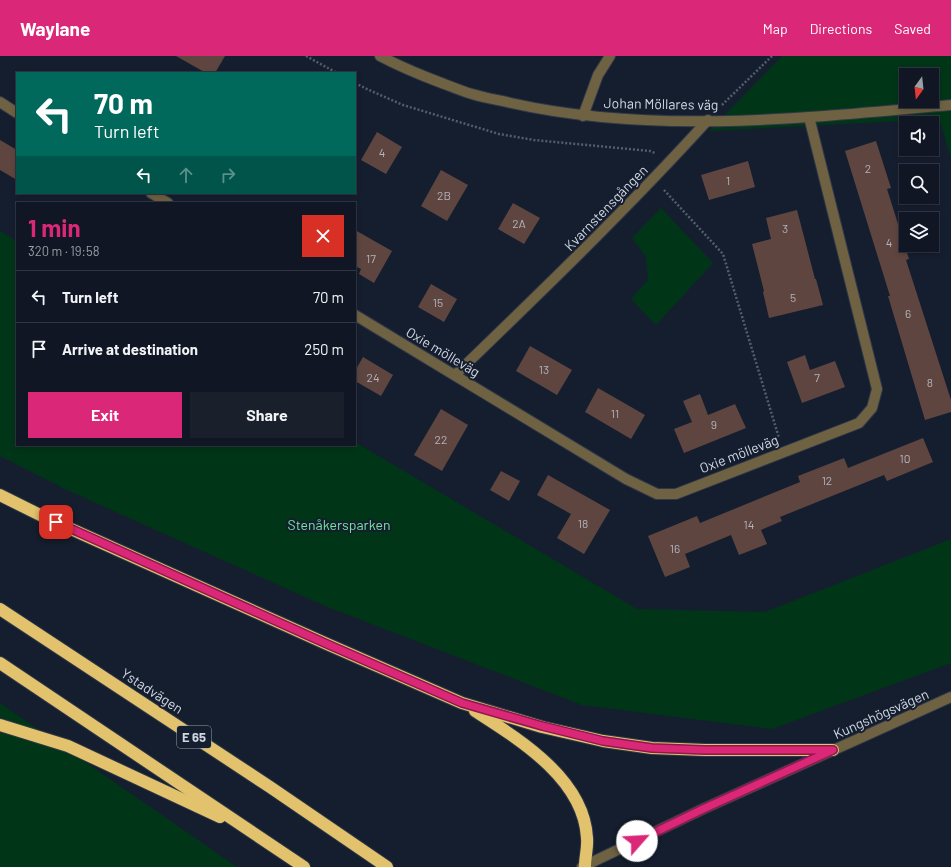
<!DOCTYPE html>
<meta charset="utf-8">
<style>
body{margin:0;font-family:Barlow,sans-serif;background:#191f2b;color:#f1f3f6;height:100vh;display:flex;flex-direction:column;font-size:15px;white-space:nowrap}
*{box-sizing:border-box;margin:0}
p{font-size:13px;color:#9c9fa6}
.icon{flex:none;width:22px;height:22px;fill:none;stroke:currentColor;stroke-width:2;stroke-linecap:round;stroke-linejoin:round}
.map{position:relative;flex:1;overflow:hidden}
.panel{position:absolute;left:16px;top:146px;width:340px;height:244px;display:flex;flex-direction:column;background:#101623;border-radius:0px;box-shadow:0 2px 6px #0003,0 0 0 1px #303541}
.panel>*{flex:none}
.banner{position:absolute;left:16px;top:16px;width:340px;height:122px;border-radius:0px;box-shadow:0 2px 6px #0003,0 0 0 1px #303541;background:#00695c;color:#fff;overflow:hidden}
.needle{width:26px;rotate:195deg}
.buttons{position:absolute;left:899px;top:12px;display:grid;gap:8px}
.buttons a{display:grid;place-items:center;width:40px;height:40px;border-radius:0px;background:#101623;box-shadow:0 2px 6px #0003,0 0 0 1px #303541;font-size:20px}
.pin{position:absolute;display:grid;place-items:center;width:34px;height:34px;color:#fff;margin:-17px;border-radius:8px;box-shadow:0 2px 6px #0006}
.me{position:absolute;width:44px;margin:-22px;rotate:64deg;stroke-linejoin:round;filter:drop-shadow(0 0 3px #0008)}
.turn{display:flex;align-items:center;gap:14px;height:84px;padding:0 12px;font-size:18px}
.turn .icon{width:52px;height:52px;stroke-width:2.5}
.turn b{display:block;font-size:28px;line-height:34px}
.lanes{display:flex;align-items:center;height:38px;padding:0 12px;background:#0003;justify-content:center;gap:20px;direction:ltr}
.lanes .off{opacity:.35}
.round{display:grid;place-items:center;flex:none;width:42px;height:42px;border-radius:0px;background:#191f2b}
.summary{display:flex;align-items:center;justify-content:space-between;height:68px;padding:0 12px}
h1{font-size:24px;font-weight:700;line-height:30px;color:#db2777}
.primary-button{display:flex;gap:8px;margin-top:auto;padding:8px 12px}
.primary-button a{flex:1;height:46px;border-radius:0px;background:#db2777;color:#fff;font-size:16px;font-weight:700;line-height:46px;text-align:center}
.primary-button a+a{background:#191f2b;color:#f1f3f6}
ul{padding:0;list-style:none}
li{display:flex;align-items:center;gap:12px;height:52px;padding:0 12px;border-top:1px solid #303541}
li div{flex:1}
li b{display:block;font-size:15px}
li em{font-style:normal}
header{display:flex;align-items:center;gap:24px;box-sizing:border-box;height:56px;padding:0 20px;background:#db2777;color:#fff}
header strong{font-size:19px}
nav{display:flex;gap:22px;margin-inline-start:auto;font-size:14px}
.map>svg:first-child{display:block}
.green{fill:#003518;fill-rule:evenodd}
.building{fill:#5e4540}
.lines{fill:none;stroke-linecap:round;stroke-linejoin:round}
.minor-casing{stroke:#2f3848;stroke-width:12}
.highway-casing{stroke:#2f3848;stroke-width:14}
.path{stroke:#555d6c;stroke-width:2.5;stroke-dasharray:2 2;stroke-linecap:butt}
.minor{stroke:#6f6242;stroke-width:10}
.highway{stroke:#e2c26c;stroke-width:12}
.route-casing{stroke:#8e194d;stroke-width:10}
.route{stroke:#db2777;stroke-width:7}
.labels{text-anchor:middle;stroke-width:4;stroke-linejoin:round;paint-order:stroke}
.number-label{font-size:12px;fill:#b4b2ba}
.shield{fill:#151e2f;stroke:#989fac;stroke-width:1}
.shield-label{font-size:13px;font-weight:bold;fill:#d0d6e2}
.street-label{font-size:14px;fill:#d0d6e2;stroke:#151e2f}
.park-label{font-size:14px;fill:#77e39d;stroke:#151e2f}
</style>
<header>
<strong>Waylane</strong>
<nav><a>Map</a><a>Directions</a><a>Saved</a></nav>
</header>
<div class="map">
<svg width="951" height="811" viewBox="0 0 951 811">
<rect width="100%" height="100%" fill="#151e2f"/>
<g class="green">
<path d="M782,0H951V102L939,63L709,75ZM906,19H932V45H906Z"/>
<polygon points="661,152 713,207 656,269 631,243 648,224 646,201 632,182"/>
<polygon points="0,175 17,185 17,389 355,389 355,386 637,553 765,556 951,483 951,607 772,673 582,649 325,550 69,435 0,400"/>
<polygon points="0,647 237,811 0,811"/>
</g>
<g class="building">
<polygon points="176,0 225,0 215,17 206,17"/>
<polygon points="377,76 402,91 386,118 361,104"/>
<polygon points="0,84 17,94 17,124 0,114"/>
<polygon points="876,85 891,132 887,133 909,203 906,204 951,344 951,356 925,364 888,240 890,240 845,95"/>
<polygon points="748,105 755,131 709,144 701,119"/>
<polygon points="441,114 468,129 447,165 421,150"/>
<polygon points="513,147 540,162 524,188 498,173"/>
<polygon points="797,154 815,223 816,223 823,249 769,262 763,236 764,235 752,188 771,183 766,162"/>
<polygon points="355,174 392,195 374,227 359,218 361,213 355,210"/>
<polygon points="431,228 457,243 444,266 418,251"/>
<polygon points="530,290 572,314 557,339 516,315"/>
<polygon points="805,299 810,314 835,305 845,331 802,347 787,306"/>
<polygon points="363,301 393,319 381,340 355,325 355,315"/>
<polygon points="598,332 645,359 631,383 585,356"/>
<polygon points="700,338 708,359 735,348 746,372 684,397 674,373 692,366 683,345"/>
<polygon points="441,353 468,369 442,415 414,399"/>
<polygon points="923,382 933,406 887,425 884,419 780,461 782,465 761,474 767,488 739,499 731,479 685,498 690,511 665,521 648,480 697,460 700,467 800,426 798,420 844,402 848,412"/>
<polygon points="501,415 520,425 509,445 490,434"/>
<polygon points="548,419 610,454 584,498 557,482 571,458 537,439"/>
</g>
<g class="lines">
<defs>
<g id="minor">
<path d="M380,0C399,10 418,18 439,26C450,30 461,35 472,38C485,42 498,44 511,47C653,79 807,62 951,49"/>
<polyline points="0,46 17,57"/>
<polyline points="583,60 598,19 610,0"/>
<polyline points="151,137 168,147"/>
<polyline points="355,259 626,423 657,438 676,438 859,367 872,352 877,333 809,61"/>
<path d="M455,319C541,236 627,153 708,64"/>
<polyline points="582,811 703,753 951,641"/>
</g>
<g id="highway">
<polyline points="0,439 42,460 327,588 462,647 542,671 603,685 652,692 705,694 833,694"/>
<polyline points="0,553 270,731 387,811"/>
<polyline points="0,607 304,811"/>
<path d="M475,655C520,684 584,723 587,782C588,791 585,801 585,810"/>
<polyline points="0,669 68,690 220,761"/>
</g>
</defs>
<use href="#minor" class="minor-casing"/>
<use href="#highway" class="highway-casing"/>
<g class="path">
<polyline points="306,0 337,17"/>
<polyline points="355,27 369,34 403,49 499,78 534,84 650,95 655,97"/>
<polyline points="722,49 772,0"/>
<polyline points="664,134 723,198 779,382"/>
</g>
<use href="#minor" class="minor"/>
<use href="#highway" class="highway"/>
</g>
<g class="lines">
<defs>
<polyline id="route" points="56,466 327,588 462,647 542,670 603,685 652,692 705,694 833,694 703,753 637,785"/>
</defs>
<use href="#route" class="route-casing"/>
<use href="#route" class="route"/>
</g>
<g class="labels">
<g class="number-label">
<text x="382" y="101">4</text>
<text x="868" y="117">2</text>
<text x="728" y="129">1</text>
<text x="444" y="144">2B</text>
<text x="519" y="172">2A</text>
<text x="785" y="177">3</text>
<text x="889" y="191">4</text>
<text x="371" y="207">17</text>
<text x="793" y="246">5</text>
<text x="438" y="251">15</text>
<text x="908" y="262">6</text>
<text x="544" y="318">13</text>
<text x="373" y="326">24</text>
<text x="817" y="326">7</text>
<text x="930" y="331">8</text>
<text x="615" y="362">11</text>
<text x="714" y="373">9</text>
<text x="441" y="388">22</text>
<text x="905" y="407">10</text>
<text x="827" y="429">12</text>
<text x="583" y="472">18</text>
<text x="749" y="473">14</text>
<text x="675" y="497">16</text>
</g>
<rect class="shield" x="177" y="670" width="34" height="22" rx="3"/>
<g class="shield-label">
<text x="194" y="686">E 65</text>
</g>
<g class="street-label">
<text transform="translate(661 48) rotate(1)" y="5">Johan Möllares väg</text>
<text transform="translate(606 152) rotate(-46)" y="5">Kvarnstensgången</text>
<text transform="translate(443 296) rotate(31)" y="5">Oxie mölleväg</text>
<text transform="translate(739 398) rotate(-21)" y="5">Oxie mölleväg</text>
<text transform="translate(152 635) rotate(33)" y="5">Ystadvägen</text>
<text transform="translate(881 658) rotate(-24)" y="5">Kungshögsvägen</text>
</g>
<g class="park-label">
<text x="339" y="474">Stenåkersparken</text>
</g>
</g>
</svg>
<div class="buttons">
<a><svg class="needle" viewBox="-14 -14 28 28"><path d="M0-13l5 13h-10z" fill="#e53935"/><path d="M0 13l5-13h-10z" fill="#9c9fa6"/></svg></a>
<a><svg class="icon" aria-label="sound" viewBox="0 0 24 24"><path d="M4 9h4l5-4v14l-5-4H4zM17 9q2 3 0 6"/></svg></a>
<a><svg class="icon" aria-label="search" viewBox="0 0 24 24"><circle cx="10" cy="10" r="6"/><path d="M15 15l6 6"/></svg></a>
<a><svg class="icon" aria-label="layers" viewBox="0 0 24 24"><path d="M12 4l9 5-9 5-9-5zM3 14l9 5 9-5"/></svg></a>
</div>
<div class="pin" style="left:56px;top:466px;background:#d93025"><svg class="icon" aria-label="arrive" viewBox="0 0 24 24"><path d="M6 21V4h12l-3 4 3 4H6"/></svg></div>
<svg class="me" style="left:637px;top:785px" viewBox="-20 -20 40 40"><circle r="19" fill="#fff"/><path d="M0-13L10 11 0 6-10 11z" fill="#db2777"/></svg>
<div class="banner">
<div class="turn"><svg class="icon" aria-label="left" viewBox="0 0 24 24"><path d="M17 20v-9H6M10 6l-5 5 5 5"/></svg><div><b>70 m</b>Turn left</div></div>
<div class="lanes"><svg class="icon" aria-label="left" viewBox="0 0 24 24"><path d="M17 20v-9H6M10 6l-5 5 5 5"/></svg><svg class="icon off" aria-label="ahead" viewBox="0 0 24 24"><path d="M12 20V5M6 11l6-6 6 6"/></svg><svg class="icon off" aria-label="right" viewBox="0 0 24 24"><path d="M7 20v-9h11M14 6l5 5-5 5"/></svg></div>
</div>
<section class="panel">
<div class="summary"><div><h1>1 min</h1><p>320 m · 19:58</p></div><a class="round" style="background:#d93025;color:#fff"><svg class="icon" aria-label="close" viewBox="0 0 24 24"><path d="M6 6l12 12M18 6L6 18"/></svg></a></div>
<ul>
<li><svg class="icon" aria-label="left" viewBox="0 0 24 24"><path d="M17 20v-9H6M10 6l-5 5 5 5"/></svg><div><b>Turn left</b></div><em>70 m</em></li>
<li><svg class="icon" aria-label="arrive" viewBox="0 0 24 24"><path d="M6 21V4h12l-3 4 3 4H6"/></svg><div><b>Arrive at destination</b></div><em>250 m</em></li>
</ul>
<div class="primary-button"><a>Exit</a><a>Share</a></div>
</section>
</div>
